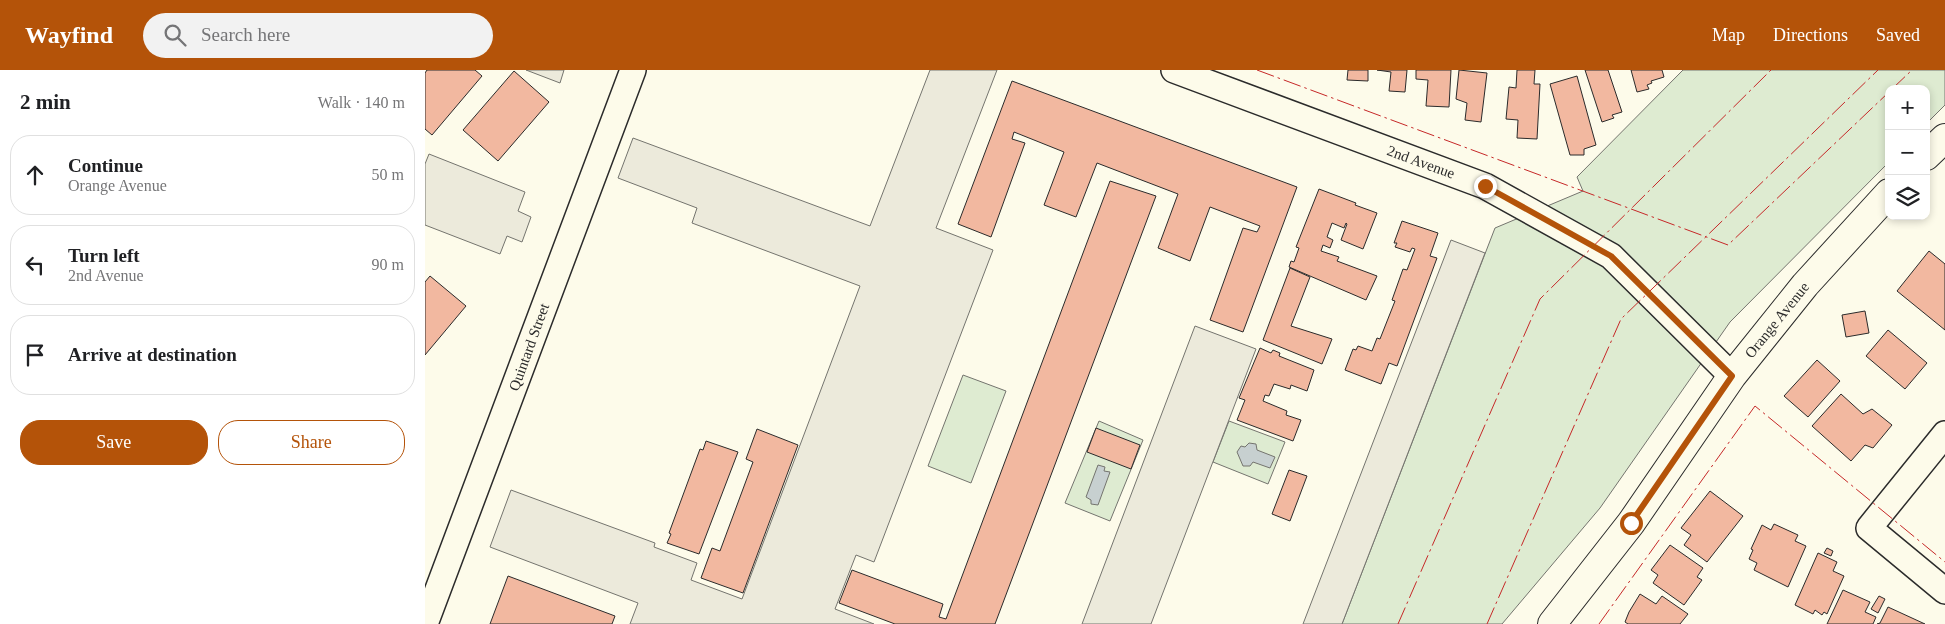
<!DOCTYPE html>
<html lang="en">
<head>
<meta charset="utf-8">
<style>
  body { margin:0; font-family:Georgia,serif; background:#f2f2f2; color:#202124 }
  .controls { position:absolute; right:15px; top:15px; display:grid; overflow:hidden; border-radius:10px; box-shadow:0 2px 8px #0003 }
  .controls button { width:45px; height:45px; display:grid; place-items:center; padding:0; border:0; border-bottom:1px solid #e0e0e0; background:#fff; color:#202124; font:25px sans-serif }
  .stop { position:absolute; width:15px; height:15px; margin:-11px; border:4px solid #b45309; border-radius:50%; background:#fff }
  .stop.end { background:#b45309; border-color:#fff; box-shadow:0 1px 5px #0008 }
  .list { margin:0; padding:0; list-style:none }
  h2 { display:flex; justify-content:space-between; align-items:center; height:65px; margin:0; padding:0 20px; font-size:21px }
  h2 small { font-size:16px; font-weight:400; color:#757577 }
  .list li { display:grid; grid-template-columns:32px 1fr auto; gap:15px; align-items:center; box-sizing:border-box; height:80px; margin:0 10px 10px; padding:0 10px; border:1px solid #e0e0e0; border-radius:20px }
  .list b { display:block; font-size:19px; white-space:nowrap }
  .list p { margin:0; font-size:16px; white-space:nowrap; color:#757577 }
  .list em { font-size:16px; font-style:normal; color:#757577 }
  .actions { display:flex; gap:10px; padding:15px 20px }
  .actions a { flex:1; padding:11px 0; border:1px solid #b45309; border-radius:20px; text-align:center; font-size:18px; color:#b45309 }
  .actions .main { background:#b45309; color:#fff }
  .icon { flex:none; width:28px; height:28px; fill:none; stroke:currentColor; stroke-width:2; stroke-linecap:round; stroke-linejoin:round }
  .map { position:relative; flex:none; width:1520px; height:554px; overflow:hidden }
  header { display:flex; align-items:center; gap:30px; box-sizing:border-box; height:70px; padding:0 25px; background:#b45309; color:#fff }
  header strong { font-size:24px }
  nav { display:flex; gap:28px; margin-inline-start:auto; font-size:18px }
  .search { width:350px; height:45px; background:#f2f2f2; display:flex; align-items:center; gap:12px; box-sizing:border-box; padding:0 18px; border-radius:28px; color:#757577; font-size:19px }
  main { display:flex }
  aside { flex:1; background:#fff }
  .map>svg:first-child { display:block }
  .green { fill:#deebd1; stroke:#74746e }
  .parking { fill:#eceadb; stroke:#74746e }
  .water { fill:#c7d0d0; stroke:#74746e }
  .building { fill:#f2b8a0; stroke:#2b2b2b }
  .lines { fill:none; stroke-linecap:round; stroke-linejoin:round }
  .minor-casing { stroke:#2b2b2b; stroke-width:28 }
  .major-casing { stroke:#2b2b2b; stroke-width:30 }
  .minor { stroke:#fdfbea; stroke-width:25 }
  .major { stroke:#fdfbea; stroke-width:28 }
  .power { stroke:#c62828; stroke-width:1; stroke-dasharray:18 4 2.5 4; stroke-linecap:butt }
  .route { stroke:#b45309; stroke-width:6 }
  .labels { text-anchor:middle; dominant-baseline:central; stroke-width:4; stroke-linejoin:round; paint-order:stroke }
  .street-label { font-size:15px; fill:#2b2b2b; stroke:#fdfbea }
</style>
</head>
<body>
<header>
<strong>Wayfind</strong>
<div class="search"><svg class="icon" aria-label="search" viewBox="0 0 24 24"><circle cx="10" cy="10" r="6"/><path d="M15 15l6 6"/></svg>Search here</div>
<nav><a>Map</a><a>Directions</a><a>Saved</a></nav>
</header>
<main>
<aside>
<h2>2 min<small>Walk · 140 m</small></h2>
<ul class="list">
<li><svg class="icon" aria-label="ahead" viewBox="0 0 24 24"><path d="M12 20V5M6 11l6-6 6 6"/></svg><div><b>Continue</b><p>Orange Avenue</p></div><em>50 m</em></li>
<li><svg class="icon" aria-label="left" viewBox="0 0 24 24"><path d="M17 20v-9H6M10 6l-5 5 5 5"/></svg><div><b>Turn left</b><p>2nd Avenue</p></div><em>90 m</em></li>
<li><svg class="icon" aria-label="arrive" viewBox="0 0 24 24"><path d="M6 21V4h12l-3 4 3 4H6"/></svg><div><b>Arrive at destination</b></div></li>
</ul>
<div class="actions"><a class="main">Save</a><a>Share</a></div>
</aside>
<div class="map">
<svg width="1520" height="554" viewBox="0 0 1520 554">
  <rect width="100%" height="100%" fill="#fdfbea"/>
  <g class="green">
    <path d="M 1258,0 L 1520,0 L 1520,35 L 1501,54 L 1501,19 L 1464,19 L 1464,92 L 1305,252 L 1175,438 L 1077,554 L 917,554 L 1070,158 L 1158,121 L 1152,107 Z"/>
    <path d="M 538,305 L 581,321 L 546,413 L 503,396 Z"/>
    <path d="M 674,351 L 718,370 L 685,451 L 640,433 Z"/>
    <path d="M 804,351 L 860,372 L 843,414 L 788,392 Z"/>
  </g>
  <g class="parking">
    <path d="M 101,0 L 139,0 L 135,13 Z"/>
    <path d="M 505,0 L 572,0 L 511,158 L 568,180 L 449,492 L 431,485 L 410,539 L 449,554 L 205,554 L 213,533 L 65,477 L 86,420 L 230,473 L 229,477 L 272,493 L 266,510 L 317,529 L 435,216 L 267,153 L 272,138 L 193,108 L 208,68 L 445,156 Z"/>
    <path d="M 4,84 L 100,122 L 93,141 L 106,147 L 97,172 L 82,166 L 75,184 L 0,155 L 0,94 Z"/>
    <path d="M 1026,170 L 1060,183 L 917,554 L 878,554 Z"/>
    <path d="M 770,256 L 831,279 L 726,554 L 657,554 Z"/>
  </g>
  <g class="water">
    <path d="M 824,373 L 831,374 L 832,380 L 850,387 L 845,398 L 828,392 L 825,396 L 818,396 L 812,382 L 816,376 L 820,377 Z"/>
    <path d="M 673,395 L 680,397 L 679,401 L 685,402 L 673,435 L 666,434 L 666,430 L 661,427 Z"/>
  </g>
  <g class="building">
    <path d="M 2,0 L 50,0 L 57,6 L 7,65 L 0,59 L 0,3 Z"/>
    <path d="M 923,0 L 943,0 L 943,11 L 922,10 Z"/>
    <path d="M 952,0 L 982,0 L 980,22 L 964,21 L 966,2 Z"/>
    <path d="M 991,0 L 1026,0 L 1024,37 L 1001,36 L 1003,10 L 991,9 Z"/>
    <path d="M 1034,0 L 1062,3 L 1056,52 L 1040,50 L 1042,33 L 1031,29 Z"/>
    <path d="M 1092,0 L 1110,0 L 1109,14 L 1115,14 L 1112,69 L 1092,68 L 1093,50 L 1081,49 L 1084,17 L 1091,18 Z"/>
    <path d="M 1160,0 L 1183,0 L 1197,42 L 1187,45 L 1189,48 L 1177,52 Z"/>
    <path d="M 1206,0 L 1237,0 L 1239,7 L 1226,11 L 1227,13 L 1222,15 L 1224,19 L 1212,22 Z"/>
    <path d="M 89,1 L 124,32 L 73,91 L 38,60 Z"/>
    <path d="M 1152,6 L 1171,75 L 1159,79 L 1159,85 L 1145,85 L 1125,14 Z"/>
    <path d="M 587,11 L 872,117 L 818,262 L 785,250 L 818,158 L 832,162 L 835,156 L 785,137 L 765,191 L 733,178 L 753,124 L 672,93 L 651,147 L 619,135 L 639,82 L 589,62 L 587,69 L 600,73 L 566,167 L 533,154 Z"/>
    <path d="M 685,111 L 731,126 L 570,554 L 470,554 L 414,533 L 427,500 L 518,534 L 514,547 L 521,549 Z"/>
    <path d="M 894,119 L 931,133 L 930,135 L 952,143 L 938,179 L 916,170 L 922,154 L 921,153 L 919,158 L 907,153 L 902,167 L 908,170 L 905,178 L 898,175 L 896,181 L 914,187 L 912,191 L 952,206 L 941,230 L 864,197 L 866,191 L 869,192 L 874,178 L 871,177 Z"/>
    <path d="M 977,151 L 1013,163 L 1005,186 L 1012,188 L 972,296 L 964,293 L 956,314 L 920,300 L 928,279 L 931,280 L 933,276 L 947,281 L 952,268 L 955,269 L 970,231 L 967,230 L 978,199 L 982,200 L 990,179 L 987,178 L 985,182 L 970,177 L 972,173 L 969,173 Z"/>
    <path d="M 1504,181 L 1520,194 L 1520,260 L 1472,221 Z"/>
    <path d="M 865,198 L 885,207 L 866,256 L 907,269 L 897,294 L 838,270 Z"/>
    <path d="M 5,206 L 41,236 L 0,285 L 0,212 Z"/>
    <path d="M 1440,241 L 1444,263 L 1421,267 L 1417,245 Z"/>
    <path d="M 1463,260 L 1502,293 L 1480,319 L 1441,286 Z"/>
    <path d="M 835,278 L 846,283 L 848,280 L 855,283 L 854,286 L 889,300 L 882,321 L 866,315 L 865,319 L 849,314 L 844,326 L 840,325 L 838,331 L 862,341 L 861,345 L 876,350 L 868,371 L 812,350 L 820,330 L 814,328 Z"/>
    <path d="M 1392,290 L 1415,311 L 1383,347 L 1359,326 Z"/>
    <path d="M 1416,324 L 1438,344 L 1447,339 L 1467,355 L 1448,378 L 1440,375 L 1426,391 L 1387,356 Z"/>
    <path d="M 671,358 L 715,375 L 706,399 L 662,382 Z"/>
    <path d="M 332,359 L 373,375 L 318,523 L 276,508 L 287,478 L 295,481 L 328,392 L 321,389 Z"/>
    <path d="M 281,371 L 313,382 L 274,484 L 242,473 L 246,464 L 244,463 L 275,379 L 278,380 Z"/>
    <path d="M 864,400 L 882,406 L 865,451 L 847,444 Z"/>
    <path d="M 1285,421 L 1318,446 L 1282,492 L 1259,475 L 1266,465 L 1256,458 Z"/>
    <path d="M 1349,454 L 1373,465 L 1370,471 L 1381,476 L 1363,517 L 1329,500 L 1332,493 L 1324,489 L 1328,480 L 1326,479 L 1337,455 L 1346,460 Z"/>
    <path d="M 1245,475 L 1278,498 L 1272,507 L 1277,510 L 1259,535 L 1228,513 L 1233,505 L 1226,500 Z"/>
    <path d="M 1402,478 L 1408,481 L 1406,486 L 1399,483 Z"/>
    <path d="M 1393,483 L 1412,492 L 1408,501 L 1419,506 L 1402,544 L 1399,542 L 1397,545 L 1390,540 L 1388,544 L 1370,535 Z"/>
    <path d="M 83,506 L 190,546 L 187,554 L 65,554 Z"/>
    <path d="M 1418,520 L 1445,532 L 1440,542 L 1451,547 L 1448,554 L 1402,554 Z"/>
    <path d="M 1215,524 L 1231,534 L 1237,526 L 1263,544 L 1255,554 L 1203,554 L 1200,552 L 1204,542 Z"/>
    <path d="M 1454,526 L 1460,529 L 1453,543 L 1446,539 Z"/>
    <path d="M 1463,537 L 1500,554 L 1452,554 L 1455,553 Z"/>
  </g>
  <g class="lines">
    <defs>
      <g id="minor">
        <path d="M 749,0 L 1060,116 L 1186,186 L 1307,306"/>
        <path d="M 1520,364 L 1444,458 L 1520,521"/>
        <path d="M 0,554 L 208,0"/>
      </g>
      <g id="major">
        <path d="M 1501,86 L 1520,68"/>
        <path d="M 1127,554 L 1206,453 L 1307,306 L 1380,215 L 1464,123"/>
      </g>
    </defs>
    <use href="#minor" class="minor-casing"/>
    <use href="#major" class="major-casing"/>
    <use href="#minor" class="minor"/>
    <use href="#major" class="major"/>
    <g class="power">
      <path d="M 832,0 L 1303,175 L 1464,22"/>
      <path d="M 1467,19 L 1487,0"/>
      <path d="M 973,554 L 1115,229 L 1346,0"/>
      <path d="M 1062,554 L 1196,249 L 1453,0"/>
      <path d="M 1174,554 L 1330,336 L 1520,492"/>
    </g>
  </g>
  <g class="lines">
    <path class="route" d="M 1060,116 L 1186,186 L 1307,306 L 1206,453"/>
  </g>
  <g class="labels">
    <g class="street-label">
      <text transform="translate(996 92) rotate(20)">2nd Avenue</text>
      <text transform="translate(1352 250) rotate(-51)">Orange Avenue</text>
      <text transform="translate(104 277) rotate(-70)">Quintard Street</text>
    </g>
  </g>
</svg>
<div class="controls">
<button>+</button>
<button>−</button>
<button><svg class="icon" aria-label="layers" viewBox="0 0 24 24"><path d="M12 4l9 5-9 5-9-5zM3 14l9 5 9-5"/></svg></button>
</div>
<div class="stop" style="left:1206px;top:453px"></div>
<div class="stop end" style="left:1060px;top:116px"></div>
</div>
</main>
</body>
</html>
